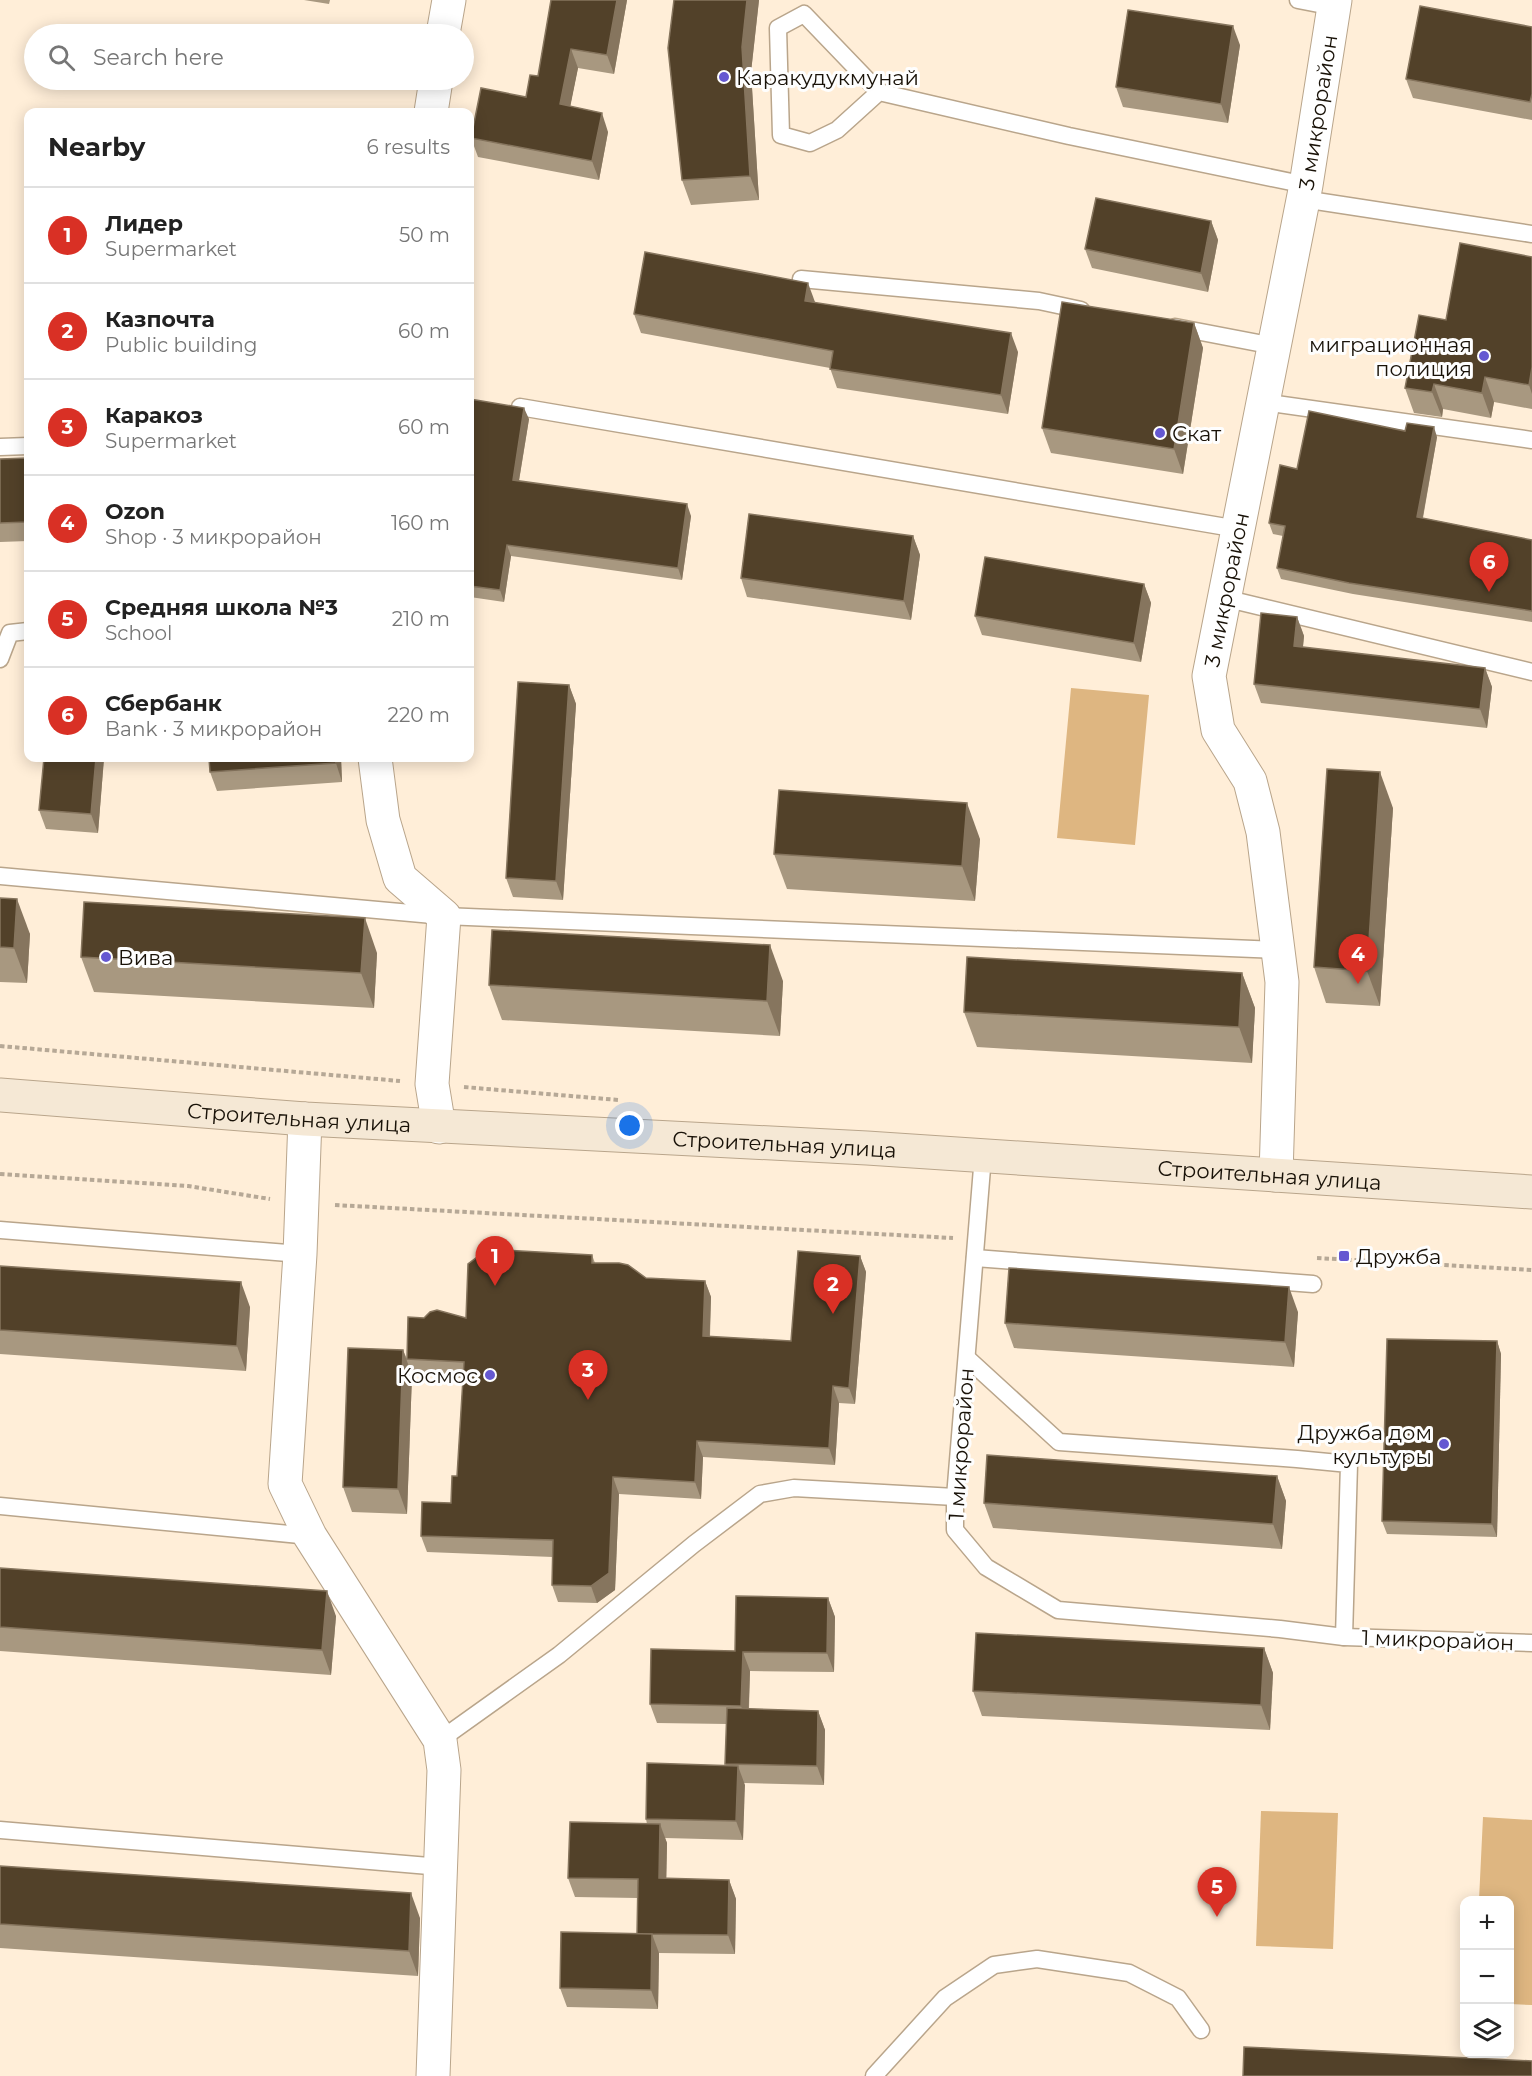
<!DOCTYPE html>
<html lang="en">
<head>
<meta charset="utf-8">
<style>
  body { margin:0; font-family:Montserrat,sans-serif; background:#f6f6f6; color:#222 }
  .controls { position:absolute; right:18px; bottom:18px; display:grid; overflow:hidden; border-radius:12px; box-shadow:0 3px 15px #0003 }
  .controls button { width:54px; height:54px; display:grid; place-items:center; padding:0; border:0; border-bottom:2px solid #e0e0e0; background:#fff; color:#222; font:30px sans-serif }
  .you { position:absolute; left:630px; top:1126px; width:21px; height:21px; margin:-15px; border:4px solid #fff; border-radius:50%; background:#1a73e8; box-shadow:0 0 0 9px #1a73e833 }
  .badge { display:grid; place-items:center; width:39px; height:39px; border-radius:50%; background:#d93025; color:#fff; font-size:20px; font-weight:700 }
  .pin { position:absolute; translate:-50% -50px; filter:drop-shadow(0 2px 3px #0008) }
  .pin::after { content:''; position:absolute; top:32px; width:21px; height:18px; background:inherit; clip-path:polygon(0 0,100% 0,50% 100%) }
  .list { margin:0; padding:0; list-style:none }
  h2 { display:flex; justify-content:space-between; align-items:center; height:78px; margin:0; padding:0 24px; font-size:26px }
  h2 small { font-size:20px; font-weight:400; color:#767676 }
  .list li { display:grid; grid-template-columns:39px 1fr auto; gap:18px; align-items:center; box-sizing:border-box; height:96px; padding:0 24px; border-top:2px solid #e0e0e0 }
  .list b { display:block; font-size:22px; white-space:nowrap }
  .list p { margin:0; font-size:20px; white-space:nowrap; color:#767676 }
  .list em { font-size:20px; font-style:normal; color:#767676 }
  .icon { flex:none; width:33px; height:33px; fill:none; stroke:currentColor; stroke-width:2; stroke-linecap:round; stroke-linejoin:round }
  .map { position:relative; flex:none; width:1532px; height:2076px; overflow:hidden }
  .search { position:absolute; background:#fff; box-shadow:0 3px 15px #0003; left:24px; top:24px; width:450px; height:66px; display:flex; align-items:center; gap:15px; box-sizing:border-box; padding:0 21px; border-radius:33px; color:#767676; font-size:22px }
  .panel { position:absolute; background:#fff; box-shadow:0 3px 15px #0003; left:24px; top:108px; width:450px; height:654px; border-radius:12px }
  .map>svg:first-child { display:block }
  .pitch { fill:#deb681 }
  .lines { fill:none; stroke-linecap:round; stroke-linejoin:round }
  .service-casing { stroke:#b9a58b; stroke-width:19 }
  .minor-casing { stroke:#b9a58b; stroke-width:35 }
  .secondary-casing { stroke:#b9a58b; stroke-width:35 }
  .path { stroke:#b6a896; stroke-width:4; stroke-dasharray:4.5 3; stroke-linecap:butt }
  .service { stroke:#fff; stroke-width:16 }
  .minor { stroke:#fff; stroke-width:33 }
  .secondary { stroke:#f5e8d5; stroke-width:33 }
  .wall { fill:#a89880 }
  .shaded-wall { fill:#86755e }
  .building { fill:#524129; stroke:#86755e; stroke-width:1.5 }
  .poi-dot { fill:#6558d1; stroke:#fefefe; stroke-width:2 }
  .labels { text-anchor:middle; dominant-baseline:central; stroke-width:6; stroke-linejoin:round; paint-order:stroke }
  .poi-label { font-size:21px; fill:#191208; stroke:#fefefe; text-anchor:start }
  .street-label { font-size:21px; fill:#191208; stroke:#fefefe }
</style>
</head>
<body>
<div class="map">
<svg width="1532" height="2076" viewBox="0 0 1532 2076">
  <rect width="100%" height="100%" fill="#ffeed8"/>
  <g class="pitch">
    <path d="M 1071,688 L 1149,695 L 1135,845 L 1057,838 Z"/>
    <path d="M 1261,1811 L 1338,1813 L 1333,1949 L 1256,1946 Z"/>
    <path d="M 1483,1817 L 1532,1820 L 1532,2005 L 1510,2004 L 1510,1900 L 1479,1900 Z"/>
  </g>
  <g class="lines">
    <defs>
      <g id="service">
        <path d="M 1298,0 L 1334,7"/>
        <path d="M 879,92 L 837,130 L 810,143 L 781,135 L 778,28 L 804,14 L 879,92 L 1069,136 L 1306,185"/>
        <path d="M 1303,199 L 1532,234"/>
        <path d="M 801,279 L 1039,301 L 1081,310"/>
        <path d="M 1175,327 L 1274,346"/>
        <path d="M 1263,402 L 1532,440"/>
        <path d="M 520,407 L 1238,529"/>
        <path d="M 0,447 L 28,446"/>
        <path d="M 1224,598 L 1532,672"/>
        <path d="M 0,659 L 10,633 L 28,631"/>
        <path d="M 0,876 L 444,916 L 1278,950"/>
        <path d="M 983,1156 L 955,1497 L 955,1530 L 986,1567 L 1058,1610 L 1280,1629 L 1344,1637 L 1532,1643"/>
        <path d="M 0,1230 L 300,1254"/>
        <path d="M 975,1258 L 1313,1284"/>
        <path d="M 967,1358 L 1059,1442 L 1297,1459 L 1349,1464 L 1344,1637"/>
        <path d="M 0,1506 L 310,1536"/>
        <path d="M 440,1740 L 559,1655 L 694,1544 L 760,1494 L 794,1488 L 955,1497"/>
        <path d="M 0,1830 L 441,1867"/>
        <path d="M 874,2076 L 945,1998 L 994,1965 L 1037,1959 L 1129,1973 L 1178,1998 L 1201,2030"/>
      </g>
      <g id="minor">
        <path d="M 443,34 L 449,0"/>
        <path d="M 431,112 L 436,80"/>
        <path d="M 375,758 L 383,820 L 400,878 L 444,916 L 432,1084 L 439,1127"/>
        <path d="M 305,1119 L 300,1254 L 285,1484 L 310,1536 L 440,1740 L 444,1770 L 433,2076"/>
        <path id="s1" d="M 1276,1175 L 1282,982 L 1263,832 L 1250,781 L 1218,730 L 1209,676 L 1306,185 L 1335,0"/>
      </g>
      <g id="secondary">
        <path id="s2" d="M 0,1095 L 305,1119 L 867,1148 L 1532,1192"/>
      </g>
    </defs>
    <use href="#service" class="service-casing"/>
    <use href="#minor" class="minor-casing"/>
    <use href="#secondary" class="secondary-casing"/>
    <g class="path">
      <path d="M 0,1046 L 400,1081"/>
      <path d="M 464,1087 L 618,1100"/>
      <path d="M 0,1174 L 188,1186 L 270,1199"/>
      <path d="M 335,1205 L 953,1238"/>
      <path d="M 1317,1258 L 1532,1270"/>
    </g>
    <use href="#service" class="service"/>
    <use href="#minor" class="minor"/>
    <use href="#secondary" class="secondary"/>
  </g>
  <g class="wall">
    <path d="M 304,0 L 330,0 L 329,4 Z"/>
    <path d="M 551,0 L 627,0 L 614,74 L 578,68 L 570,106 L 608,132 L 599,180 L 478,157 L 471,138 L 526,97 L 538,76 Z"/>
    <path d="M 674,0 L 759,0 L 751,72 L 759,200 L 691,205 L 682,180 Z"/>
    <path d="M 1532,27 L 1532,120 L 1413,98 L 1406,79 Z"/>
    <path d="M 1240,45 L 1228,123 L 1123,107 L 1116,87 Z"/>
    <path d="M 1211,221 L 1218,240 L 1208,292 L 1092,268 L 1085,249 Z"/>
    <path d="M 1532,257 L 1532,409 L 1494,402 L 1491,418 L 1443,409 L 1442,417 L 1414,413 L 1405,388 L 1446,320 Z"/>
    <path d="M 815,302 L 815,303 L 1018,352 L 1008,414 L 837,388 L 830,368 L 641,333 L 634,314 Z"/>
    <path d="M 1194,323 L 1203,348 L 1183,474 L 1051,453 L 1042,428 Z"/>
    <path d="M 470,399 L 529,419 L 519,481 L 691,516 L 682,580 L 511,556 L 504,602 L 470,597 Z"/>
    <path d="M 1405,431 L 1437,437 L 1423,518 L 1532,540 L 1532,622 L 1353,594 L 1281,579 L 1277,568 L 1283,536 L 1273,534 L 1269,523 L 1297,469 Z"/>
    <path d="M 28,458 L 28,541 L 0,542 L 0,459 Z"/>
    <path d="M 913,536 L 920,555 L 911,620 L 747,597 L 741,578 Z"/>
    <path d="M 1144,584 L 1151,603 L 1141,662 L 982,635 L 975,616 Z"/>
    <path d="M 1297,617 L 1304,636 L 1303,647 L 1485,668 L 1492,687 L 1487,728 L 1261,703 L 1254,684 Z"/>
    <path d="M 569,685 L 576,704 L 563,900 L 513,897 L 506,878 Z"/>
    <path d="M 104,758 L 98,833 L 46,829 L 39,810 Z"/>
    <path d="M 209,758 L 341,758 L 342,782 L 217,791 L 210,772 Z"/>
    <path d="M 1393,808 L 1380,1006 L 1326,1003 L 1314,967 Z"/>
    <path d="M 980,839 L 975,901 L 787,889 L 774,854 Z"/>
    <path d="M 0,898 L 30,934 L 27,983 L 0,982 Z"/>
    <path d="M 377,953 L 374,1008 L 94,992 L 81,957 Z"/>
    <path d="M 1242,973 L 1255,1008 L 1252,1063 L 977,1047 L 964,1012 Z"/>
    <path d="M 783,981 L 780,1036 L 502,1020 L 489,985 Z"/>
    <path d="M 592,1255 L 595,1263 L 646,1278 L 705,1281 L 711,1297 L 710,1337 L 791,1341 L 860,1256 L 866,1272 L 855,1404 L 839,1403 L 835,1465 L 703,1457 L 701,1499 L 619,1494 L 615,1590 L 597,1603 L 558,1602 L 552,1585 L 553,1557 L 427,1552 L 421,1536 L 451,1503 L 457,1476 L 463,1378 L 412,1375 L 407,1514 L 352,1512 L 343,1487 L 403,1350 L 407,1359 L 466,1318 Z"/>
    <path d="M 0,1266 L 250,1307 L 246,1371 L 0,1354 Z"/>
    <path d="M 1298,1312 L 1294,1367 L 1014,1348 L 1005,1323 Z"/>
    <path d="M 1497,1341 L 1501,1354 L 1497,1537 L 1387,1534 L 1382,1521 Z"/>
    <path d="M 1277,1476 L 1286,1501 L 1282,1549 L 993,1528 L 984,1503 Z"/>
    <path d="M 0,1568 L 336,1616 L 331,1675 L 0,1651 Z"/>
    <path d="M 828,1598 L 835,1617 L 834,1672 L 750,1671 L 749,1709 L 818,1711 L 825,1730 L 824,1785 L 744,1783 L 743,1840 L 665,1838 L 667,1843 L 666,1879 L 729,1880 L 736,1899 L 735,1954 L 659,1953 L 658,2009 L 567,2007 L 560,1988 L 637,1934 L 637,1898 L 575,1897 L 568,1878 L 647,1824 L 646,1819 L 726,1765 L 727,1724 L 657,1723 L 650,1704 L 735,1651 Z"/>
    <path d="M 1264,1648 L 1273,1673 L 1270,1730 L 982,1716 L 973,1691 Z"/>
    <path d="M 0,1866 L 420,1918 L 418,1976 L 0,1948 Z"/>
  </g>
  <g class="shaded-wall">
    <path d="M 617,0 L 627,0 L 614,74 L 607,55 Z"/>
    <path d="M 747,0 L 759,0 L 751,72 L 759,200 L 750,176 L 742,47 Z"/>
    <path d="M 1233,26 L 1240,45 L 1228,123 L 1221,104 Z"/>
    <path d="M 571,49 L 578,68 L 567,123 L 560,104 Z"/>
    <path d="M 602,113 L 608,132 L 599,180 L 592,161 Z"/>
    <path d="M 1211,221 L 1218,240 L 1208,292 L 1201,273 Z"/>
    <path d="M 808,283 L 815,302 L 812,320 L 805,301 Z"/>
    <path d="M 1194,323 L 1203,348 L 1183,474 L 1174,449 Z"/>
    <path d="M 1011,333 L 1018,352 L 1008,414 L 1001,395 Z"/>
    <path d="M 1532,367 L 1532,394 L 1529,385 Z"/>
    <path d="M 1485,377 L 1494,402 L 1491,418 L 1482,393 Z"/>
    <path d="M 1434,384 L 1443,409 L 1442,417 L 1432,392 Z"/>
    <path d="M 524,408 L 529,419 L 517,492 L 513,480 Z"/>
    <path d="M 1434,427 L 1437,437 L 1421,527 L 1417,517 Z"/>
    <path d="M 687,504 L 691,516 L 682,580 L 678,568 Z"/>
    <path d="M 913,536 L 920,555 L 911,620 L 904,601 Z"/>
    <path d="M 507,545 L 511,556 L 504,602 L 500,590 Z"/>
    <path d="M 1144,584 L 1151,603 L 1141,662 L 1134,643 Z"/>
    <path d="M 1297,617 L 1304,636 L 1301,665 L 1294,646 Z"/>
    <path d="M 1485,668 L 1492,687 L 1487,728 L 1480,709 Z"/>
    <path d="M 569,685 L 576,704 L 563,900 L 556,881 Z"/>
    <path d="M 96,758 L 104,758 L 98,833 L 91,814 Z"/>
    <path d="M 335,758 L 341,758 L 342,782 L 336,763 Z"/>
    <path d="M 1380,772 L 1393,808 L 1380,1006 L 1367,971 Z"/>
    <path d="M 967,803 L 980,839 L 975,901 L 962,866 Z"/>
    <path d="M 17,899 L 30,934 L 27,983 L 14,948 Z"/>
    <path d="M 365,918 L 377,953 L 374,1008 L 361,973 Z"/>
    <path d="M 770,945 L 783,981 L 780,1036 L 767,1001 Z"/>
    <path d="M 1242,973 L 1255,1008 L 1252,1063 L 1239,1027 Z"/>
    <path d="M 860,1256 L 866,1272 L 855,1404 L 849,1388 Z"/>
    <path d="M 705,1281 L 711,1297 L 709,1353 L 703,1336 Z"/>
    <path d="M 241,1282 L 250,1307 L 246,1371 L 237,1346 Z"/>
    <path d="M 1289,1287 L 1298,1312 L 1294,1367 L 1285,1342 Z"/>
    <path d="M 1497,1341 L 1501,1354 L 1497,1537 L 1492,1524 Z"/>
    <path d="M 403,1350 L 412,1375 L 407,1514 L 398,1489 Z"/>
    <path d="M 833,1386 L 839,1403 L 835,1465 L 829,1448 Z"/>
    <path d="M 697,1441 L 703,1457 L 701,1499 L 695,1482 Z"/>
    <path d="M 1277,1476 L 1286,1501 L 1282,1549 L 1273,1524 Z"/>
    <path d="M 613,1477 L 619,1494 L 615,1590 L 597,1603 L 591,1586 Z"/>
    <path d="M 327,1591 L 336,1616 L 331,1675 L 322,1650 Z"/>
    <path d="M 828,1598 L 835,1617 L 834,1672 L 827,1653 Z"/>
    <path d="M 1264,1648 L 1273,1673 L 1270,1730 L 1261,1705 Z"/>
    <path d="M 743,1652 L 750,1671 L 748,1725 L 741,1706 Z"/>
    <path d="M 818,1711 L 825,1730 L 824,1785 L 817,1766 Z"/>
    <path d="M 738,1766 L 745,1785 L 743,1840 L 736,1821 Z"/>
    <path d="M 660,1824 L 667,1843 L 666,1897 L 659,1878 Z"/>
    <path d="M 729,1880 L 736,1899 L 735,1954 L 728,1935 Z"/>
    <path d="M 411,1893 L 420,1918 L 418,1976 L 409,1951 Z"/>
    <path d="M 652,1934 L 659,1953 L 658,2009 L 651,1990 Z"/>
  </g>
  <g class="building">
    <path d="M 551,0 L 617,0 L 607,55 L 571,49 L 560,104 L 602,113 L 592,161 L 471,138 L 481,88 L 526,97 L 530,75 L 538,76 Z"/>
    <path d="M 674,0 L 747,0 L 742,47 L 750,176 L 682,180 L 668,48 Z"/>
    <path d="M 1420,6 L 1532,27 L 1532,94 L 1530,102 L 1406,79 Z"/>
    <path d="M 1128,10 L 1233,26 L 1221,104 L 1116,87 Z"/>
    <path d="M 1096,198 L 1211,221 L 1201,273 L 1085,249 Z"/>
    <path d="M 1460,243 L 1532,257 L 1532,367 L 1529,385 L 1485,377 L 1482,393 L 1434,384 L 1432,392 L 1405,388 L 1419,315 L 1446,320 Z"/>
    <path d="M 645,252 L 808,283 L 805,301 L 1011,333 L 1001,395 L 830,369 L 833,351 L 634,314 Z"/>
    <path d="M 1062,302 L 1194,323 L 1174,449 L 1042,428 Z"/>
    <path d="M 470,399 L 524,408 L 513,480 L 687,504 L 678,568 L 507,545 L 500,590 L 470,586 Z"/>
    <path d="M 1309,411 L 1405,431 L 1407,423 L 1434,427 L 1417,517 L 1532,540 L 1532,611 L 1349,583 L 1277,568 L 1285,526 L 1269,523 L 1280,465 L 1297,469 Z"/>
    <path d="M 28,458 L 28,522 L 0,523 L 0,459 Z"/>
    <path d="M 749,514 L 913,536 L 904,601 L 741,578 Z"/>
    <path d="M 985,557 L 1144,584 L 1134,643 L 975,616 Z"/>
    <path d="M 1261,613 L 1297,617 L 1294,646 L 1485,668 L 1480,709 L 1254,684 Z"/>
    <path d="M 518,682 L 569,685 L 556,881 L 506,878 Z"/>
    <path d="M 44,758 L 96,758 L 91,814 L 39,810 Z"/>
    <path d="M 209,758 L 335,758 L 336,763 L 210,772 Z"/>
    <path d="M 1327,769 L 1380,772 L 1367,971 L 1314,967 Z"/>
    <path d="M 779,790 L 967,803 L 962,866 L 774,854 Z"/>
    <path d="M 0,898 L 17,899 L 14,948 L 0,947 Z"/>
    <path d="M 84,902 L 365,918 L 361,973 L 81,957 Z"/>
    <path d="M 492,930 L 770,945 L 767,1001 L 489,985 Z"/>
    <path d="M 967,957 L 1242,973 L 1239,1027 L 964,1012 Z"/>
    <path d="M 488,1249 L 592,1255 L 592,1263 L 619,1263 L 628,1265 L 646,1278 L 705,1281 L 703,1336 L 791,1341 L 798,1251 L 860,1256 L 849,1388 L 833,1386 L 829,1448 L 697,1441 L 695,1482 L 613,1477 L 609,1573 L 591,1586 L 552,1585 L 553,1540 L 421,1536 L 422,1502 L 451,1503 L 452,1476 L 457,1476 L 464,1362 L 407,1359 L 408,1317 L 424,1318 L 430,1312 L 437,1310 L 466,1318 L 468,1264 Z"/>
    <path d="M 0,1266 L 241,1282 L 237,1346 L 0,1330 Z"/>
    <path d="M 1009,1268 L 1289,1287 L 1285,1342 L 1005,1323 Z"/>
    <path d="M 1387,1339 L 1497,1341 L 1492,1524 L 1382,1521 Z"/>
    <path d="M 348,1348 L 403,1350 L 398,1489 L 343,1487 Z"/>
    <path d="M 987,1455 L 1277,1476 L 1273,1524 L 984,1503 Z"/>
    <path d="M 0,1568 L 327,1591 L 322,1650 L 0,1627 Z"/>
    <path d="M 736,1596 L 828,1598 L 827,1653 L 743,1652 L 741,1706 L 650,1704 L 651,1649 L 735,1651 Z"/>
    <path d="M 976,1633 L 1264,1648 L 1261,1705 L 973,1691 Z"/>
    <path d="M 727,1708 L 818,1711 L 817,1766 L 725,1764 Z"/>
    <path d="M 647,1763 L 738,1766 L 736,1821 L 646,1819 Z"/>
    <path d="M 570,1822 L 660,1824 L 659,1878 L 729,1880 L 728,1935 L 637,1934 L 638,1879 L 568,1878 Z"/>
    <path d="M 0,1866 L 411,1893 L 409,1951 L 0,1924 Z"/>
    <path d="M 561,1932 L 652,1934 L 651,1990 L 560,1988 Z"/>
    <path d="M 1244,2047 L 1532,2061 L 1532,2076 L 1243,2076 Z"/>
  </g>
  <g class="poi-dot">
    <circle cx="724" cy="77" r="6"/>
    <circle cx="1484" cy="356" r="6"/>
    <circle cx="1160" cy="433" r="6"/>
    <circle cx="106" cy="957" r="6"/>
    <rect x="1338" y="1250" width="12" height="12" rx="3"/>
    <circle cx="490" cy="1375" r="6"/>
    <circle cx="1444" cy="1444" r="6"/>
  </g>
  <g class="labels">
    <g class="poi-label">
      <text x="736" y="77">Каракудукмунай</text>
      <text x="1472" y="344" text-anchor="end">миграционная<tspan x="1472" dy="24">полиция</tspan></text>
      <text x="1172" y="433">Скат</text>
      <text x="118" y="957">Вива</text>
      <text x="1356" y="1256">Дружба</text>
      <text x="478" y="1375" text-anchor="end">Космос</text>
      <text x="1432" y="1432" text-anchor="end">Дружба дом<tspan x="1432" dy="24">культуры</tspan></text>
    </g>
    <g class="street-label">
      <text stroke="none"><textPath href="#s1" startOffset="1086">3 микрорайон</textPath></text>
      <text stroke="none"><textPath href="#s1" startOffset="600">3 микрорайон</textPath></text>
      <text stroke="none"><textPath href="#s2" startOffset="300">Строительная улица</textPath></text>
      <text stroke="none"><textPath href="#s2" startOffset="786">Строительная улица</textPath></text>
      <text stroke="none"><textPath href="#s2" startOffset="1272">Строительная улица</textPath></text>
      <text transform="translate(961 1444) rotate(-86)">1 микрорайон</text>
      <text transform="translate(1438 1640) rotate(2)">1 микрорайон</text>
    </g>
  </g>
</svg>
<div class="controls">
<button>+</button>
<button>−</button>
<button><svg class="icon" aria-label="layers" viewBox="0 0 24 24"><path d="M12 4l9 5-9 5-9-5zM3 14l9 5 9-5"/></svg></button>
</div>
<div class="you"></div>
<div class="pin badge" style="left:495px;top:1286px">1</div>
<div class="pin badge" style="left:833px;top:1314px">2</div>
<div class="pin badge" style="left:588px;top:1400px">3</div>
<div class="pin badge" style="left:1358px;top:984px">4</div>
<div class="pin badge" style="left:1217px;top:1917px">5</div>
<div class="pin badge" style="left:1489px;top:592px">6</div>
<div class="search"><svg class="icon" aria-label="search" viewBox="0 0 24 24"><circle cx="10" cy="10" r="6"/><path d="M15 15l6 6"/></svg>Search here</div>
<section class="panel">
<h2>Nearby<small>6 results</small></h2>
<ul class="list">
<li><span class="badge">1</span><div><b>Лидер</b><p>Supermarket</p></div><em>50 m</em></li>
<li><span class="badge">2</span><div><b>Казпочта</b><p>Public building</p></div><em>60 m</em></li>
<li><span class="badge">3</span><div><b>Каракоз</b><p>Supermarket</p></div><em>60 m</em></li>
<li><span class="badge">4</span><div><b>Ozon</b><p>Shop · 3 микрорайон</p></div><em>160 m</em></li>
<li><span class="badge">5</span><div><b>Средняя школа №3</b><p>School</p></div><em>210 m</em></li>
<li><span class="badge">6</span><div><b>Сбербанк</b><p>Bank · 3 микрорайон</p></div><em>220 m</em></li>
</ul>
</section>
</div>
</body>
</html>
